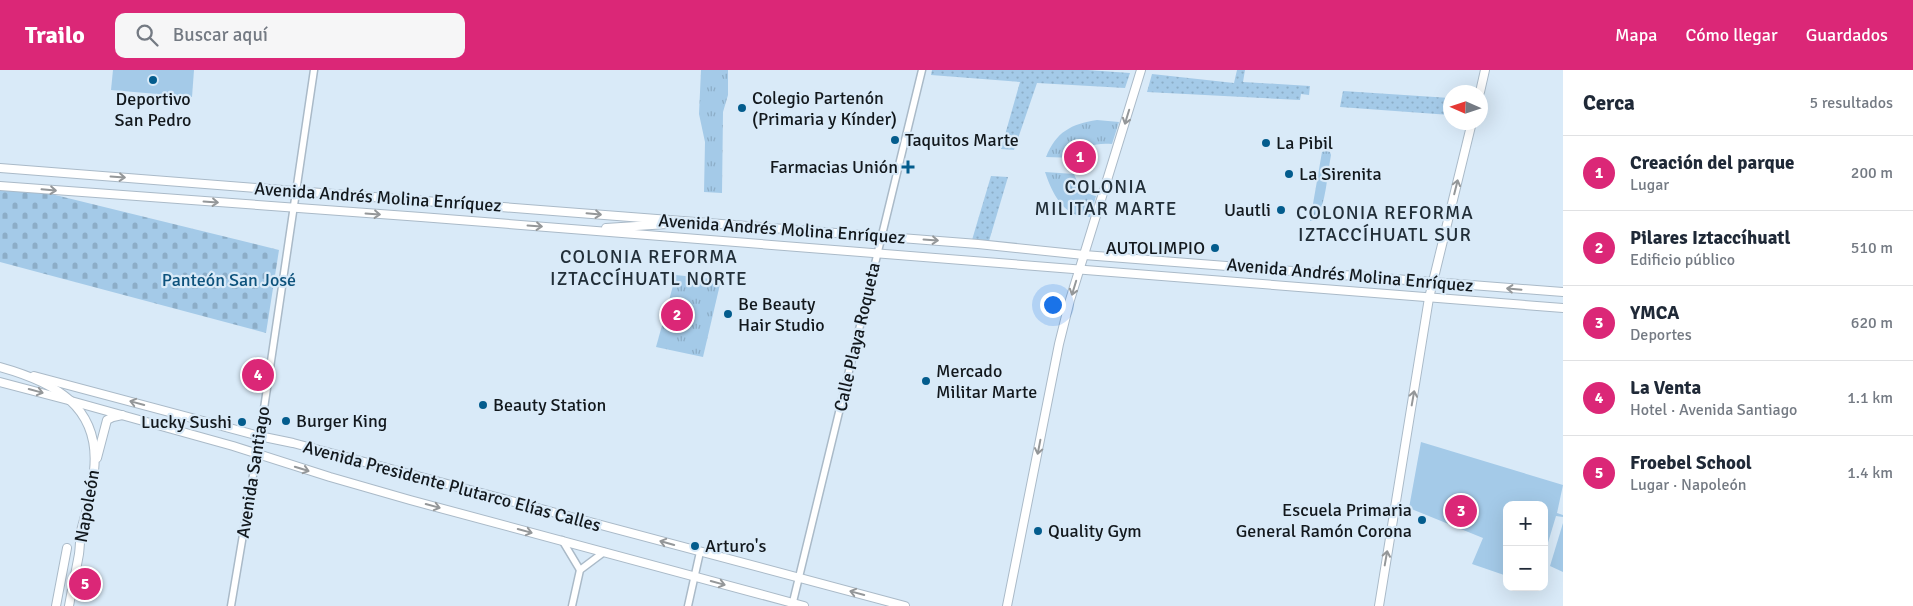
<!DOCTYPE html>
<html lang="es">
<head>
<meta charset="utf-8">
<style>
  body { margin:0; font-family:Signika,sans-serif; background:#f6f6f7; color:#1f2937 }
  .controls { position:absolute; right:15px; bottom:15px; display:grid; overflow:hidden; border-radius:10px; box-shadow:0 5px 20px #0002 }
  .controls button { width:45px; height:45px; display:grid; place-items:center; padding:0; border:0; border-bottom:1px solid #e0e1e3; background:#fff; color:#1f2937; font:25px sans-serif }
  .compass { position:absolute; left:1443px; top:15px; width:45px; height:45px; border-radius:50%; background:#fff; box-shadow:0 5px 20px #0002; rotate:273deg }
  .you { position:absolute; left:1052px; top:234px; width:18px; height:18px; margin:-12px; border:4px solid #fff; border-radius:50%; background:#1a73e8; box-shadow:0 0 0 8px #1a73e833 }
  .badge { display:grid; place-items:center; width:32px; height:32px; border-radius:50%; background:#db2777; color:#fff; font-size:16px; font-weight:700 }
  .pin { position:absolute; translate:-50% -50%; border:2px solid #fff; box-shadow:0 1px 5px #0006 }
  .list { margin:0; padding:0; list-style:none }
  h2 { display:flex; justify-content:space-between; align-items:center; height:65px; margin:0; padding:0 20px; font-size:21px }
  h2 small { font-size:16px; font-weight:400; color:#747a83 }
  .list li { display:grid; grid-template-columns:32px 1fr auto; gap:15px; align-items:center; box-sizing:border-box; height:75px; padding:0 20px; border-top:1px solid #e0e1e3 }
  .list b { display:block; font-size:19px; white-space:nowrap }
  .list p { margin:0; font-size:16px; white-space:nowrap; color:#747a83 }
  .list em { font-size:16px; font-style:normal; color:#747a83 }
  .icon { flex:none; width:28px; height:28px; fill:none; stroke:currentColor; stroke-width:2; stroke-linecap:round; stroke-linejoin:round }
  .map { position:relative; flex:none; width:1563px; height:536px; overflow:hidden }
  header { display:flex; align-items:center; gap:30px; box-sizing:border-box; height:70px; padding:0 25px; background:#db2777; color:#fff }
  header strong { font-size:24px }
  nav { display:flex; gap:28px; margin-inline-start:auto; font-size:18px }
  .search { width:350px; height:45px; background:#f6f6f7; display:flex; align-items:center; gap:12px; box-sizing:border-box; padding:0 18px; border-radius:10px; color:#747a83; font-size:19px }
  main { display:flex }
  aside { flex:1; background:#fff }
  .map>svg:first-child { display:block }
  .grass { fill:url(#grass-dots) }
  .cemetery { fill:url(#cemetery-stones) }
  .park { fill:url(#park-tufts) }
  .pitch { fill:#a4cae8 }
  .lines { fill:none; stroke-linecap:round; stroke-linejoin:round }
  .tertiary-casing { stroke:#aabac8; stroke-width:9 }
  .secondary-casing { stroke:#aabac8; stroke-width:10 }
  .primary-casing { stroke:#aabac8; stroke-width:10 }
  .tertiary { stroke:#fff; stroke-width:6 }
  .secondary { stroke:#fff; stroke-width:8 }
  .primary { stroke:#fff; stroke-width:8 }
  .oneway { stroke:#949799 }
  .poi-dot { fill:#035c8d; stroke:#d9eaf8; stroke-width:2 }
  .labels { text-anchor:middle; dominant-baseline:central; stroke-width:4.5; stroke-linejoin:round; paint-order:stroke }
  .poi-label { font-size:18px; fill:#12181d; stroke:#d9eaf8; text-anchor:start }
  .street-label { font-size:18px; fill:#12181d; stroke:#d9eaf8 }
  .park-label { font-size:18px; fill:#0d527c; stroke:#d9eaf8 }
  .neighbourhood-label { font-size:19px; letter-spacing:1px; fill:#222f39; stroke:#d9eaf8 }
</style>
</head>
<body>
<header>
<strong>Trailo</strong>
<div class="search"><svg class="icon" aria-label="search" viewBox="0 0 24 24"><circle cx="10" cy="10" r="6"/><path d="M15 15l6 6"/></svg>Buscar aquí</div>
<nav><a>Mapa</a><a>Cómo llegar</a><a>Guardados</a></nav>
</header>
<main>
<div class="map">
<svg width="1563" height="536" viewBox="0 0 1563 536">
  <defs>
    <pattern id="grass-dots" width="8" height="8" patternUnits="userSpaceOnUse" patternTransform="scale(1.25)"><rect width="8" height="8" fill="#a4cae8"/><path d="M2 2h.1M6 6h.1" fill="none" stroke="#8cadc7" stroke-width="1.8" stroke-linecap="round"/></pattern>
    <pattern id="cemetery-stones" width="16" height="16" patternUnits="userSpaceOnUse" patternTransform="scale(1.25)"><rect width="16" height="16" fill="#a4cae8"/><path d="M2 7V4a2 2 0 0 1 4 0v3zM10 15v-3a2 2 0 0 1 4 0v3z" fill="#8cadc7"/></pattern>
    <pattern id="park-tufts" width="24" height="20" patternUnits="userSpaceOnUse" patternTransform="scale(1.25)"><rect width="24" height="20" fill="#a4cae8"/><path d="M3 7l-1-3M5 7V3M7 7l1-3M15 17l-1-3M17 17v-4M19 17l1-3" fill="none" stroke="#8cadc7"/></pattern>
  </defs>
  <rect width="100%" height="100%" fill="#d9eaf8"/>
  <g class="grass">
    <path d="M 932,0 L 1087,0 L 1130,3 L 1125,18 L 1037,13 L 1014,80 L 1001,79 L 1020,12 L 931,5 Z"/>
    <path d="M 1237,0 L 1245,0 L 1243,12 L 1310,16 L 1309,25 L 1301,24 L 1300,30 L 1147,22 L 1152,4 L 1234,13 Z"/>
    <path d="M 1343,21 L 1450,28 L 1450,45 L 1340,37 Z"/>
    <path d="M 991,106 L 1008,107 L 989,171 L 972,170 Z"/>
  </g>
  <path class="cemetery" d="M 0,118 L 43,122 L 279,180 L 266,263 L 0,192 Z"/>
  <g class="park">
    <path d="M 701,0 L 728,0 L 728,25 L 723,42 L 722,123 L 704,122 L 705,72 L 699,44 Z"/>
    <path d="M 1097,50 L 1119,52 L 1112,74 C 1096,73 1085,75 1076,88 L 1046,87 C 1056,62 1071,54 1097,50 Z"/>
    <path d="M 1326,81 L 1330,82 L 1331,85 C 1327,106 1326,133 1316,151 L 1310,151 L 1322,82 Z"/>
    <path d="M 1045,102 L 1074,104 L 1081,121 L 1096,126 L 1090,147 C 1085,146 1079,147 1074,144 C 1058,136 1050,117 1045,102 Z"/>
    <path d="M 676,205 L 721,210 L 703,287 L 656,277 Z"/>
  </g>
  <g class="pitch">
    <path d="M 113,0 L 194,0 L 192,27 L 111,20 Z"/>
    <path d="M 1421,372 L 1563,415 L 1557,443 L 1563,445 L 1563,447 L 1556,446 L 1544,486 L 1544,435 L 1507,435 L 1507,506 L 1472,494 L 1483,468 L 1409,438 Z"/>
    <path d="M 1563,453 L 1563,502 L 1550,496 Z"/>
  </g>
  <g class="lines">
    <defs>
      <g id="tertiary">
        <path d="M 562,470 L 580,500"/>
        <path d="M 231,536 L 262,352 L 314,0"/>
        <path d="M 572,536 L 580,500 L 604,482"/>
        <path d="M 688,536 L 700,482"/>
        <path d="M 792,536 L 922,0"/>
      </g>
      <g id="secondary">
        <path d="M 34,306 L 259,366 L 293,373 L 905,536"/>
        <path d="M 71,331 L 233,376 L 330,407 L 410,430 L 804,536"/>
      </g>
      <g id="primary">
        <path d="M 1480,22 L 1485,0"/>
        <path d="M 0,98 L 978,174 L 1084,185 L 1563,222"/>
        <path d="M 0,116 L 421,147 L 1563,238"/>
        <path d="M 606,158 L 667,154"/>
        <path d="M 0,297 C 54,312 101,336 94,401 C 93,421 86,441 81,461 C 80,468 80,476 79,484 C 76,501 72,519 69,536"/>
        <path d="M 0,312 L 68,330"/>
        <path d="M 97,388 L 107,350 L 113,347 L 122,345"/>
        <path d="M 56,536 L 67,478"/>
        <path d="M 1007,536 L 1059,274 L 1070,230 L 1141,0"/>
        <path d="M 1379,536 L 1429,228 L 1472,52"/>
      </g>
    </defs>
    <use href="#tertiary" class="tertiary-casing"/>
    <use href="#secondary" class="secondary-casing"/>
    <use href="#primary" class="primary-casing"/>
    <use href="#tertiary" class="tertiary"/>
    <use href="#secondary" class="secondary"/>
    <use href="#primary" class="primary"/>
  </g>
  <defs><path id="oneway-shaft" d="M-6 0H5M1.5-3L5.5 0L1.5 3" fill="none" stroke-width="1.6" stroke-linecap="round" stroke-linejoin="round" transform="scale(1.25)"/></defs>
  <g class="oneway">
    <use href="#oneway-shaft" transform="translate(1127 47) rotate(107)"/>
    <use href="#oneway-shaft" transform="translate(118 107) rotate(4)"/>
    <use href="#oneway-shaft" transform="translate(1456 117) rotate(-76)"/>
    <use href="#oneway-shaft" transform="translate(49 120) rotate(5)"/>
    <use href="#oneway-shaft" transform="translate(211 132) rotate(4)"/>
    <use href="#oneway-shaft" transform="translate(373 144) rotate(4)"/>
    <use href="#oneway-shaft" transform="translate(594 144) rotate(5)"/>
    <use href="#oneway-shaft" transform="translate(535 156) rotate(4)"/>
    <use href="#oneway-shaft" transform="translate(931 170) rotate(4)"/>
    <use href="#oneway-shaft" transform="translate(1074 218) rotate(107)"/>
    <use href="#oneway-shaft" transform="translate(1514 219) rotate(-175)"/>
    <use href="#oneway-shaft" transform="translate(36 321) rotate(15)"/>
    <use href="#oneway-shaft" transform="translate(1413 328) rotate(-80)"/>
    <use href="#oneway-shaft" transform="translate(137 333) rotate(-165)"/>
    <use href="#oneway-shaft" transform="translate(1039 377) rotate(101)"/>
    <use href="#oneway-shaft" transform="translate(302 399) rotate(17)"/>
    <use href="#oneway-shaft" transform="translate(433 436) rotate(15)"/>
    <use href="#oneway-shaft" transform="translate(525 461) rotate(15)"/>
    <use href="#oneway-shaft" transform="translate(667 473) rotate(-164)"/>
    <use href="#oneway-shaft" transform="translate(1386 488) rotate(-80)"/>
    <use href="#oneway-shaft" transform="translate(718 513) rotate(15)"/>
    <use href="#oneway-shaft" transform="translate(857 523) rotate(-165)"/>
  </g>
  <g class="poi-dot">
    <circle cx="153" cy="10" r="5"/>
    <circle cx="742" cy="38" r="5"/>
    <circle cx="895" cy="70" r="5"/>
    <circle cx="1266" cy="73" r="5"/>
    <path d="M905.5 89.5h5v5h5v5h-5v5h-5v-5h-5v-5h5z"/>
    <circle cx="1289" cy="104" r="5"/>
    <circle cx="1281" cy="140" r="5"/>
    <circle cx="1215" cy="178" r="5"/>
    <circle cx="728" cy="244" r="5"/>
    <circle cx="926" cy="311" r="5"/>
    <circle cx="483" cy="335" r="5"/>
    <circle cx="286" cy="351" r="5"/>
    <circle cx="242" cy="352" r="5"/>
    <circle cx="1422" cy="450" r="5"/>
    <circle cx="1038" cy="461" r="5"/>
    <circle cx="695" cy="476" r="5"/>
  </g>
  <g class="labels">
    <g class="poi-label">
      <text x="752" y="28">Colegio Partenón<tspan x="752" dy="21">(Primaria y Kínder)</tspan></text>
      <text x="153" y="29" text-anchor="middle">Deportivo<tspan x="153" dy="21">San Pedro</tspan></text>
      <text x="905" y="70">Taquitos Marte</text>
      <text x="1276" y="73">La Pibil</text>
      <text x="898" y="97" text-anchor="end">Farmacias Unión</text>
      <text x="1299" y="104">La Sirenita</text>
      <text x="1271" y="140" text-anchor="end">Uautli</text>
      <text x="1205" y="178" text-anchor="end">AUTOLIMPIO</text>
      <text x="738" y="234">Be Beauty<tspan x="738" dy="21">Hair Studio</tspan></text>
      <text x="936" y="301">Mercado<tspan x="936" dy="21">Militar Marte</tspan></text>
      <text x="493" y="335">Beauty Station</text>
      <text x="296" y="351">Burger King</text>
      <text x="232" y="352" text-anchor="end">Lucky Sushi</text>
      <text x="1412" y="440" text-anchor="end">Escuela Primaria<tspan x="1412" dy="21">General Ramón Corona</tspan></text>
      <text x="1048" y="461">Quality Gym</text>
      <text x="705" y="476">Arturo's</text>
    </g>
    <g class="street-label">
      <text transform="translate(378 127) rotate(4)">Avenida Andrés Molina Enríquez</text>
      <text transform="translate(782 159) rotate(4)">Avenida Andrés Molina Enríquez</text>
      <text transform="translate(1350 205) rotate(5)">Avenida Andrés Molina Enríquez</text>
      <text transform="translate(857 267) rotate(-77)">Calle Playa Roqueta</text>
      <text transform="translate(253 402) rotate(-81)">Avenida Santiago</text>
      <text transform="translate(452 416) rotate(15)">Avenida Presidente Plutarco Elías Calles</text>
      <text transform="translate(87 436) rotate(-80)">Napoleón</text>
    </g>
    <g class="park-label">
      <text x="229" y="210">Panteón San José</text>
    </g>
    <g class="neighbourhood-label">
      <text x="1106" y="117">COLONIA<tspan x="1106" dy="22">MILITAR MARTE</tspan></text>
      <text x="1385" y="143">COLONIA REFORMA<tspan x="1385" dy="22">IZTACCÍHUATL SUR</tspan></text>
      <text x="649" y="187">COLONIA REFORMA<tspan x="649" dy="22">IZTACCÍHUATL NORTE</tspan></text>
    </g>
  </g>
</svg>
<div class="controls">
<button>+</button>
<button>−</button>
</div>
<svg class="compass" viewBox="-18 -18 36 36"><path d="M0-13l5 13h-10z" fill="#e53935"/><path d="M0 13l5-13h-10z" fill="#747a83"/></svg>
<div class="you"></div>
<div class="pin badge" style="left:1080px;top:87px">1</div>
<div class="pin badge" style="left:677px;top:245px">2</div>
<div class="pin badge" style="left:1461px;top:441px">3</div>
<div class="pin badge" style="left:258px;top:305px">4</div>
<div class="pin badge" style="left:85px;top:514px">5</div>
</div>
<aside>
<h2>Cerca<small>5 resultados</small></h2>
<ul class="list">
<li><span class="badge">1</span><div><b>Creación del parque</b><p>Lugar</p></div><em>200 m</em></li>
<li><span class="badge">2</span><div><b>Pilares Iztaccíhuatl</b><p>Edificio público</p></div><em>510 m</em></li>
<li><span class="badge">3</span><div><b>YMCA</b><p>Deportes</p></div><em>620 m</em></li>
<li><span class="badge">4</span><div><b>La Venta</b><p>Hotel · Avenida Santiago</p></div><em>1.1 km</em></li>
<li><span class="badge">5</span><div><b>Froebel School</b><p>Lugar · Napoleón</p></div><em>1.4 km</em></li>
</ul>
</aside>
</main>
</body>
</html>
